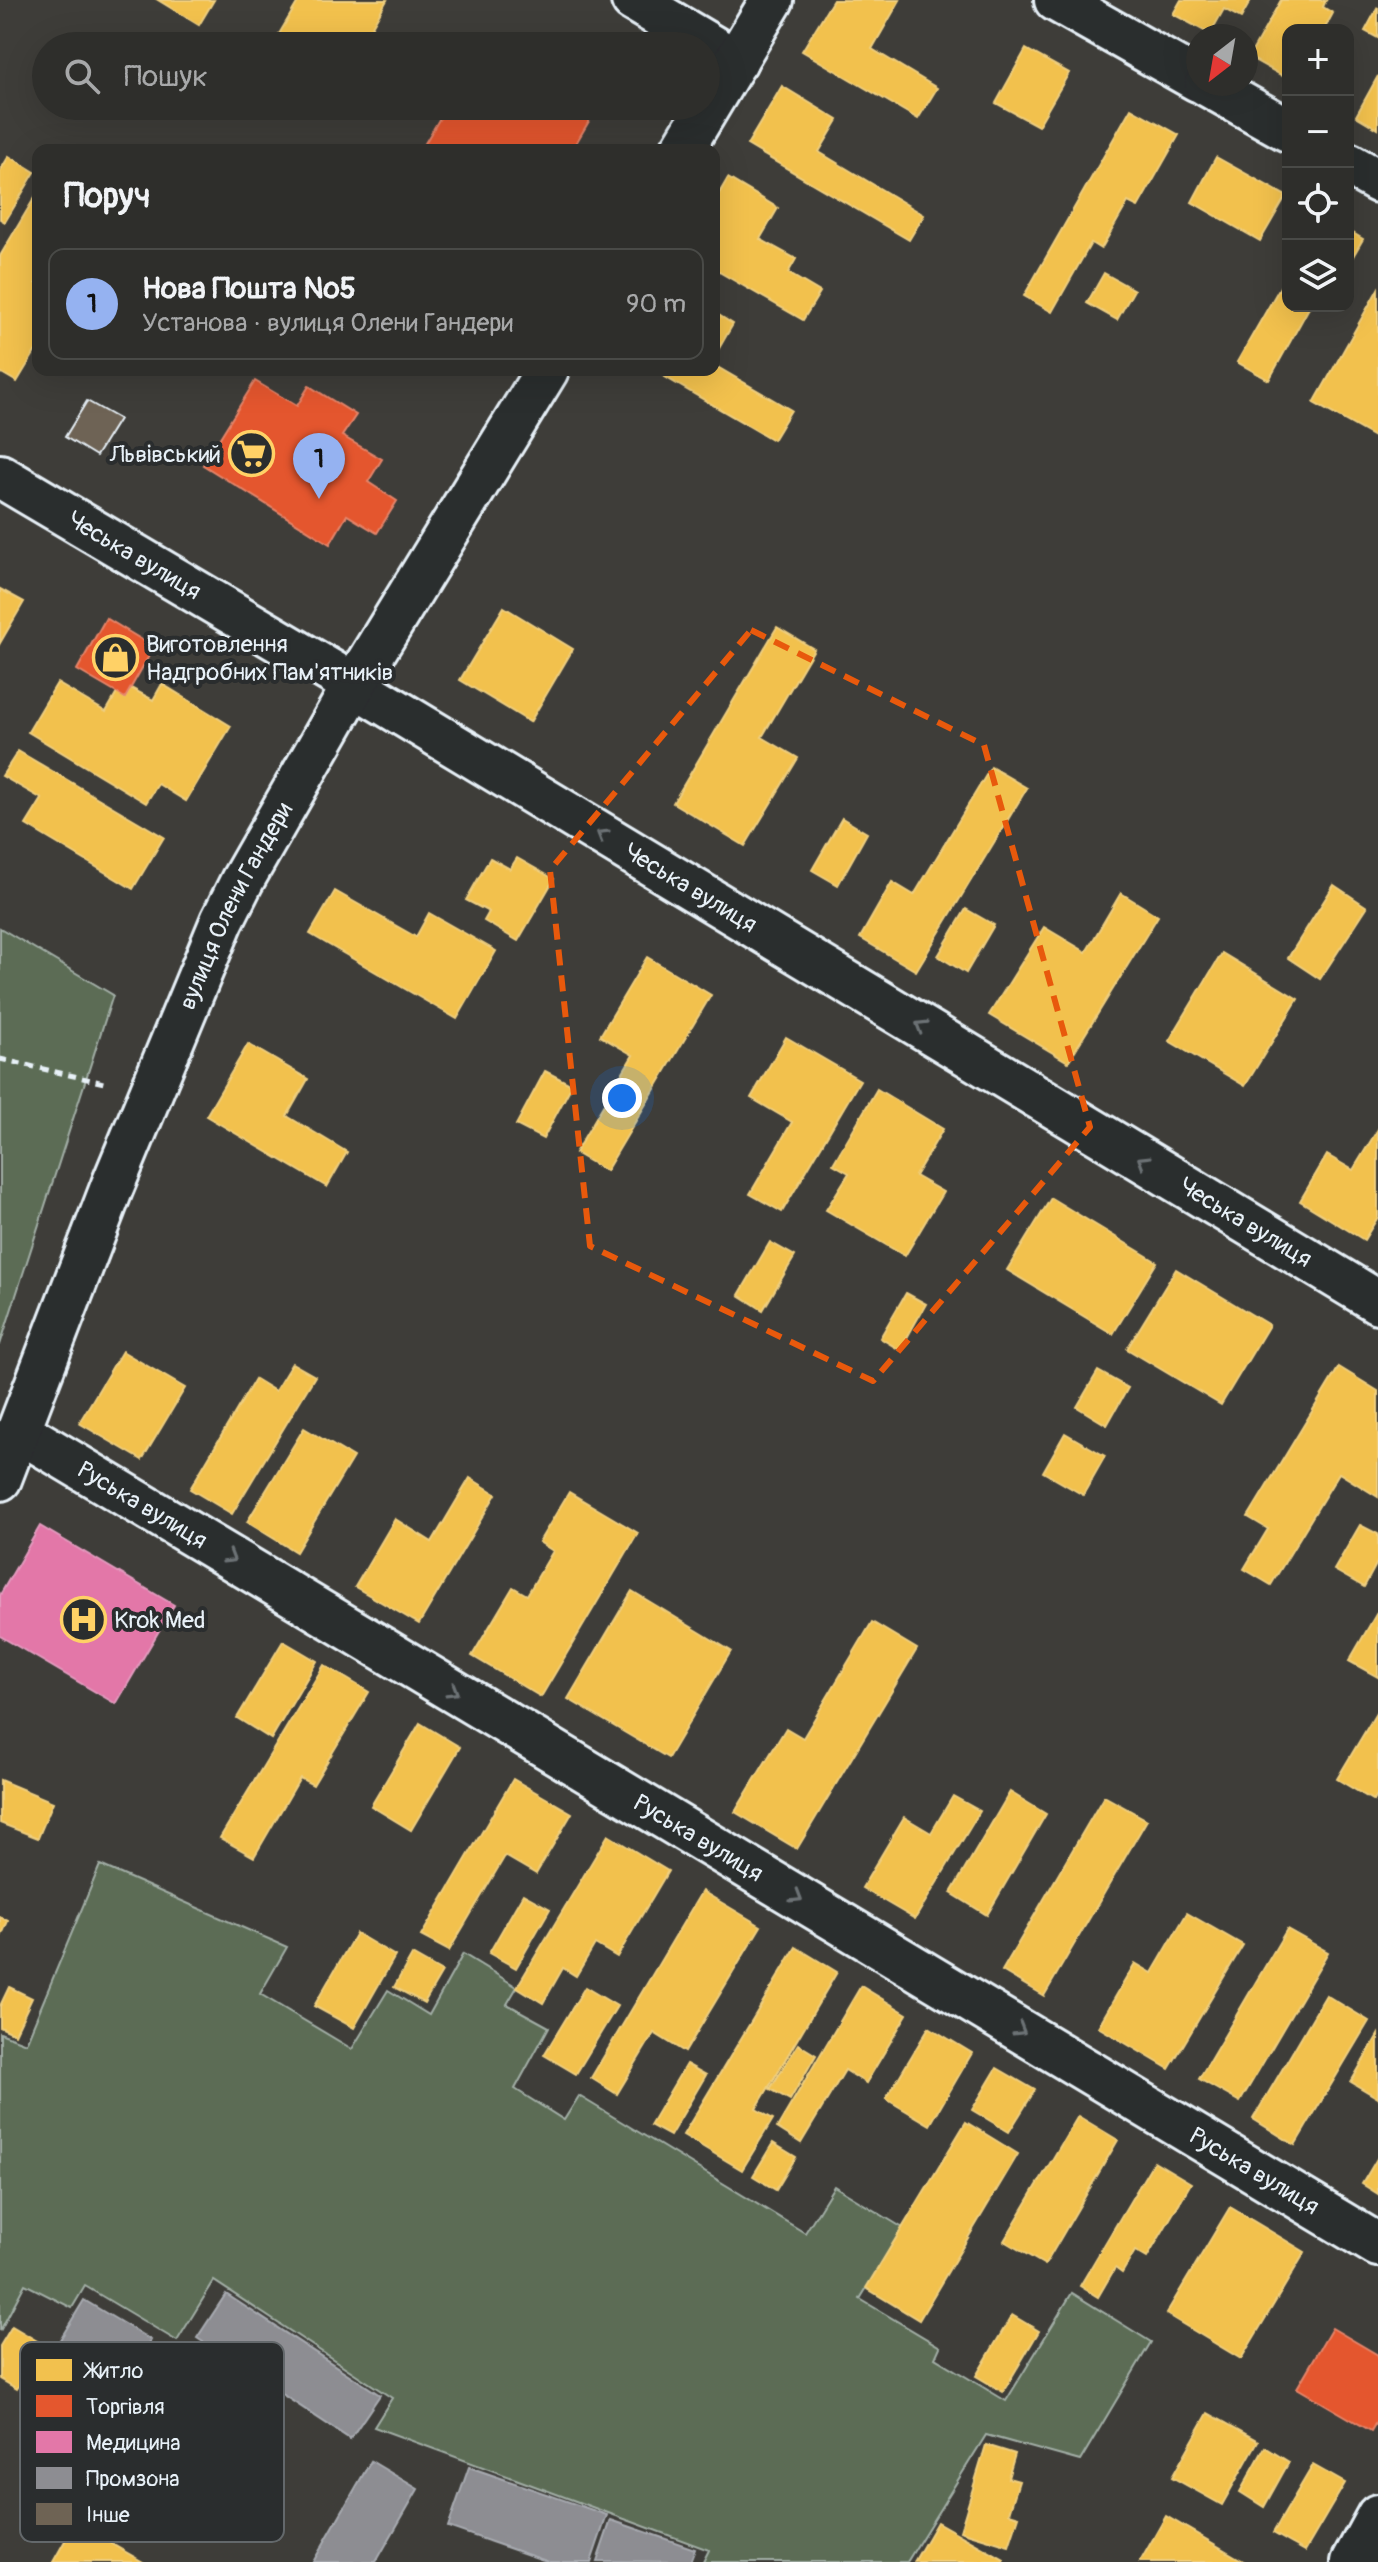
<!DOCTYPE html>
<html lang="uk">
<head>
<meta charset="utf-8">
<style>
  body { margin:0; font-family:Pangolin,sans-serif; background:#3a3a37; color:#f1f3f6 }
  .controls { position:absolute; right:24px; top:24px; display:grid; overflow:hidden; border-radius:16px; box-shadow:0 8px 32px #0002 }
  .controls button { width:72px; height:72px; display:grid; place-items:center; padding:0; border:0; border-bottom:2px solid #494a47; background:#2e2e2b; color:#f1f3f6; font:40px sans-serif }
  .compass { position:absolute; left:1186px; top:24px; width:72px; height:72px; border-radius:50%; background:#2e2e2b; box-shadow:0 8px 32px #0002; rotate:211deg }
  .you { position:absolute; left:622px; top:1098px; width:28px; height:28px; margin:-20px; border:6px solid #fff; border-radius:50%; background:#1a73e8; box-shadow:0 0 0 12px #1a73e833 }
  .badge { display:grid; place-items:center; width:52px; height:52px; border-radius:50%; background:#95b2f1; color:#111; font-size:26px; font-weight:700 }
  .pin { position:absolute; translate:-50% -66px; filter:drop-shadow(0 2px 4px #0008) }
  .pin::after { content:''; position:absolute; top:42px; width:28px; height:24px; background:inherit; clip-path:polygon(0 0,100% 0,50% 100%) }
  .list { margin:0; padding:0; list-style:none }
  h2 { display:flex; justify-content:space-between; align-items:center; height:104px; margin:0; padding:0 32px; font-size:34px }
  h2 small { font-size:26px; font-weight:400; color:#a7a8a9 }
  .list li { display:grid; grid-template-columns:52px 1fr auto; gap:24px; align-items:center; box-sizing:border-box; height:112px; margin:0 16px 16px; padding:0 16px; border:2px solid #494a47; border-radius:16px }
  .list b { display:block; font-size:30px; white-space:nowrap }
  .list p { margin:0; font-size:26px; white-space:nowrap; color:#a7a8a9 }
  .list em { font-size:26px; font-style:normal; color:#a7a8a9 }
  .icon { flex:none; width:44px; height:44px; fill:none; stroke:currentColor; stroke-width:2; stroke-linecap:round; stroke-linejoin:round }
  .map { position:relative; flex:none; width:1378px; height:2562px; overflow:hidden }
  .search { position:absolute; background:#2e2e2b; box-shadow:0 8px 32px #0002; left:32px; top:32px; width:688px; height:88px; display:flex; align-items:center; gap:20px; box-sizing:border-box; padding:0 28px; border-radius:44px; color:#a7a8a9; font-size:30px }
  .panel { position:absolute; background:#2e2e2b; box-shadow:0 8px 32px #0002; left:32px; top:144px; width:688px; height:232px; border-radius:16px }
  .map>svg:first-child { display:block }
  .green { fill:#5b6c55; stroke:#a2aea6; stroke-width:2 }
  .homes { fill:#f2c14e; stroke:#efcf81; stroke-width:2 }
  .shops { fill:#e4572e; stroke:#e5856b; stroke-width:2 }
  .health { fill:#e377a8; stroke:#e49cc0; stroke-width:2 }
  .industry { fill:#8d8d92; stroke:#a8abb1; stroke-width:2 }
  .building { fill:#6e6354; stroke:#e8f1f8; stroke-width:2 }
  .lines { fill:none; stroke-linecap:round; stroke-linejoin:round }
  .street-casing { stroke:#e8f1f8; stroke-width:48 }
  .path { stroke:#e8f1f8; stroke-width:5; stroke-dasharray:8 6; stroke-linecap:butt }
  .street { stroke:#2a2d2e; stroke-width:42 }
  .oneway { stroke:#6c7275 }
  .marked { fill:none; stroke:#e8590c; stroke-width:6; stroke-dasharray:16 10; stroke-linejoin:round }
  .labels { text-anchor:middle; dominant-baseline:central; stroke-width:8; stroke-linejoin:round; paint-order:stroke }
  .poi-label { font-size:24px; fill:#e8f1f8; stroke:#2a2d2e; text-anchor:start }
  .street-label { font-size:24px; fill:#e8f1f8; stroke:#2a2d2e }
  .key { fill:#2a2d2e; stroke:#63686b; stroke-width:2 }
  .key-label { font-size:22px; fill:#e8f1f8 }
</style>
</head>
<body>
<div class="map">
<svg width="1378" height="2562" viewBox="0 0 1378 2562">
  <rect width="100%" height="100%" fill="#3e3d39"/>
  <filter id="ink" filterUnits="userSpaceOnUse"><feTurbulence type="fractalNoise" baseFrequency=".0125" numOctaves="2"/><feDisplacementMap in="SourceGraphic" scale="16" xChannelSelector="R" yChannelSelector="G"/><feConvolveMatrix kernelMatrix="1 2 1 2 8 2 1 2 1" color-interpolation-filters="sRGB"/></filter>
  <g filter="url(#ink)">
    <g class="green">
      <path d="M 0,928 L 113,995 L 0,1345 Z"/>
      <path d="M 100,1865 L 287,1947 L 260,1994 L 352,2049 L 388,1990 L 429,2015 L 463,1954 L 517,1987 L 507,2004 L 549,2027 L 515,2089 L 564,2120 L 579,2096 L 805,2233 L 834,2186 L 903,2228 L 860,2299 L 940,2347 L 935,2358 L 1006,2401 L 1072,2293 L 1151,2342 L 1080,2461 L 986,2435 L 907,2562 L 703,2562 L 709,2550 L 374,2427 L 392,2398 L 214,2281 L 177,2341 L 85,2286 L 72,2308 L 25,2284 L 0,2331 L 0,2033 L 26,2043 Z"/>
    </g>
    <g class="homes">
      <path d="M 158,0 L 214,0 L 199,25 Z"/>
      <path d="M 299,0 L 387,0 L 361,46 L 340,36 L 335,46 L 272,46 Z"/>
      <path d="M 833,0 L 900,0 L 872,49 L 937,88 L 918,119 L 802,51 Z"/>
      <path d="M 1181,0 L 1251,0 L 1241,18 L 1224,9 L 1210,34 L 1173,14 Z"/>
      <path d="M 1281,0 L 1326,0 L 1323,7 L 1333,13 L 1324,30 L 1288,30 L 1288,79 L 1249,57 Z"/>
      <path d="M 1378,7 L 1378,38 L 1365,31 Z"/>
      <path d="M 1026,49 L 1069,73 L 1038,126 L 996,103 Z"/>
      <path d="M 1378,76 L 1378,129 L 1356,116 Z"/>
      <path d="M 782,86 L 838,120 L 819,152 L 924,215 L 909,240 L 747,145 Z"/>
      <path d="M 1131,108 L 1179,135 L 1138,207 L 1128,202 L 1101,249 L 1091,243 L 1052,312 L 1024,296 Z"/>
      <path d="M 9,156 L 35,172 L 5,222 L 0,219 L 0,171 Z"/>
      <path d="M 1216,157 L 1286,196 L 1260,241 L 1192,202 Z"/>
      <path d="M 728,178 L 778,208 L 760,239 L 796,259 L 788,273 L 820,292 L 803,320 L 714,269 L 714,202 Z"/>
      <path d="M 38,192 L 38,279 L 36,283 L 38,284 L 38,347 L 17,382 L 0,372 L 0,256 Z"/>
      <path d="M 1348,230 L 1363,239 L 1348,265 Z"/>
      <path d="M 1104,273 L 1134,290 L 1117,320 L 1087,303 Z"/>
      <path d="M 1288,273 L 1288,306 L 1310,306 L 1269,380 L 1237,362 Z"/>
      <path d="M 1378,289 L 1378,439 L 1314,403 Z"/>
      <path d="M 714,312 L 733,324 L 714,357 Z"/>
      <path d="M 714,365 L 791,410 L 773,440 L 653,370 L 714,370 Z"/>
      <path d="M 0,589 L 24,602 L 0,643 Z"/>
      <path d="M 504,607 L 573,649 L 530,722 L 460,680 Z"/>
      <path d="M 777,627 L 814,649 L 762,737 L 798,758 L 745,846 L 673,803 Z"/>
      <path d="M 57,683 L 106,712 L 117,693 L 125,698 L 131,688 L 153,700 L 162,684 L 231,726 L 186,801 L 158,784 L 146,803 L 28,732 Z"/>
      <path d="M 18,751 L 164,837 L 133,889 L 26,825 L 42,799 L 2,776 Z"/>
      <path d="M 991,767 L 1027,788 L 916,971 L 860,938 L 892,882 L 914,895 Z"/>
      <path d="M 842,818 L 867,833 L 838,885 L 812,870 Z"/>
      <path d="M 490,858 L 510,869 L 517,858 L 554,879 L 518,941 L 484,921 L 489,912 L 466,900 Z"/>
      <path d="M 1334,885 L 1367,907 L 1320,979 L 1288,958 Z"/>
      <path d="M 335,891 L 416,937 L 429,913 L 496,951 L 457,1019 L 310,934 Z"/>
      <path d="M 1121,893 L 1158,916 L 1068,1062 L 989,1015 L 1044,927 L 1086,952 Z"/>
      <path d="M 966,909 L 994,925 L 966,973 L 938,956 Z"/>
      <path d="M 1222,953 L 1298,999 L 1245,1086 L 1169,1041 Z"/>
      <path d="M 647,957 L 711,995 L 606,1171 L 575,1153 L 633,1055 L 600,1036 Z"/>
      <path d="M 786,1037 L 860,1080 L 782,1212 L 750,1194 L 792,1122 L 751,1098 Z"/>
      <path d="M 248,1044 L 308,1079 L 287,1116 L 347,1152 L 327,1187 L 206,1116 Z"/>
      <path d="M 545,1071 L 572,1085 L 543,1139 L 516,1125 Z"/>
      <path d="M 877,1089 L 943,1129 L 915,1176 L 943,1192 L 905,1256 L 826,1210 L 849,1173 L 833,1164 Z"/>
      <path d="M 1378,1129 L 1378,1217 L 1364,1240 L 1300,1201 L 1327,1155 L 1353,1170 Z"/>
      <path d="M 1051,1198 L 1157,1262 L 1113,1334 L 1007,1270 Z"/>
      <path d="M 770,1242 L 795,1256 L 763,1310 L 739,1295 Z"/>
      <path d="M 1176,1269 L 1269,1325 L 1221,1405 L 1127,1349 Z"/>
      <path d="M 906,1293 L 926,1304 L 900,1350 L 880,1338 Z"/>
      <path d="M 122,1351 L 185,1388 L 142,1460 L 79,1423 Z"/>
      <path d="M 292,1363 L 315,1376 L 232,1514 L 190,1489 L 255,1379 L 275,1391 Z"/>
      <path d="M 1339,1367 L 1378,1391 L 1378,1497 L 1339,1473 L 1271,1585 L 1244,1569 L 1268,1529 L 1248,1517 Z"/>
      <path d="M 1098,1371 L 1128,1388 L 1107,1425 L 1077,1407 Z"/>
      <path d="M 304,1428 L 353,1457 L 296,1552 L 247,1522 Z"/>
      <path d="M 1065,1433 L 1105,1456 L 1083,1495 L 1043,1472 Z"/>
      <path d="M 470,1478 L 496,1494 L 419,1624 L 355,1587 L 395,1519 L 432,1542 Z"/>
      <path d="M 569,1492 L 638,1533 L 541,1697 L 472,1656 L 513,1587 L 527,1595 L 553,1551 L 539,1542 Z"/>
      <path d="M 1360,1525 L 1378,1534 L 1378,1561 L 1364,1587 L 1334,1570 Z"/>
      <path d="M 632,1591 L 731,1651 L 668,1758 L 568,1699 Z"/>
      <path d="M 1378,1611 L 1378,1677 L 1349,1661 Z"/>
      <path d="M 872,1622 L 917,1649 L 797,1849 L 735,1812 L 786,1728 L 803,1738 Z"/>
      <path d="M 283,1641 L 317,1661 L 271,1739 L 237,1718 Z"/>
      <path d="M 324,1665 L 369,1692 L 313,1785 L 300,1778 L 254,1857 L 220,1838 Z"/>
      <path d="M 1378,1710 L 1378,1794 L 1374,1801 L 1337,1779 Z"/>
      <path d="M 420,1723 L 460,1747 L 411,1830 L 371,1806 Z"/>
      <path d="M 513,1779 L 572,1813 L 536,1874 L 505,1856 L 449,1951 L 421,1936 Z"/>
      <path d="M 0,1780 L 53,1802 L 38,1838 L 0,1823 Z"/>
      <path d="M 1010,1792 L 1046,1814 L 987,1915 L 951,1893 Z"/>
      <path d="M 953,1796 L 980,1811 L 915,1919 L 862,1888 L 904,1817 L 931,1833 Z"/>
      <path d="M 1104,1796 L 1147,1820 L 1044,1996 L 1002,1971 Z"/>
      <path d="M 608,1835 L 668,1871 L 617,1957 L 595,1944 L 576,1976 L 563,1968 L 543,2003 L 517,1987 Z"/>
      <path d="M 702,1891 L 761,1926 L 685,2052 L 654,2033 L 617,2094 L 591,2078 Z"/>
      <path d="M 523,1894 L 550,1909 L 516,1968 L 489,1953 Z"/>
      <path d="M 1187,1913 L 1243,1945 L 1169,2069 L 1098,2027 L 1135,1963 L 1152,1973 Z"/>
      <path d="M 0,1917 L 8,1921 L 0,1939 Z"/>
      <path d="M 1287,1929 L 1328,1952 L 1240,2102 L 1199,2079 Z"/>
      <path d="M 356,1933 L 395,1956 L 354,2028 L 314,2006 Z"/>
      <path d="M 796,1947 L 837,1972 L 756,2109 L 773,2119 L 742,2170 L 683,2135 Z"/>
      <path d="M 412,1955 L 442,1972 L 424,2003 L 394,1987 Z"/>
      <path d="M 861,1986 L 907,2014 L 866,2083 L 845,2070 L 801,2143 L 777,2128 Z"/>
      <path d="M 9,1987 L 32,1998 L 15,2034 L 0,2027 L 0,2006 Z"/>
      <path d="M 585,1987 L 617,2006 L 576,2074 L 544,2055 Z"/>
      <path d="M 1326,1995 L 1369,2021 L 1295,2145 L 1253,2119 Z"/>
      <path d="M 929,2027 L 972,2053 L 930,2125 L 886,2099 Z"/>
      <path d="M 1378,2035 L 1378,2098 L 1351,2082 Z"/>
      <path d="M 798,2044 L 816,2055 L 790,2100 L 770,2089 Z"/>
      <path d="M 686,2064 L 706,2075 L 670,2136 L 650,2125 Z"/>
      <path d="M 997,2068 L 1035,2090 L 1009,2132 L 972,2110 Z"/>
      <path d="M 1078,2116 L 1118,2140 L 1045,2265 L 1004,2241 Z"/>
      <path d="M 966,2122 L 1018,2154 L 919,2320 L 866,2288 Z"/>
      <path d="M 773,2143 L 796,2157 L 776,2190 L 753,2176 Z"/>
      <path d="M 1378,2157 L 1378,2194 L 1362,2184 Z"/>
      <path d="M 1154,2161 L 1191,2183 L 1147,2258 L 1135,2251 L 1122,2273 L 1115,2268 L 1098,2297 L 1080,2286 Z"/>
      <path d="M 1230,2207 L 1305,2252 L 1241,2359 L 1166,2314 Z"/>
      <path d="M 1012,2315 L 1039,2331 L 1003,2392 L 976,2376 Z"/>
      <path d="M 12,2326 L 44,2345 L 17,2389 L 0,2379 L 0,2346 Z"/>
      <path d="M 1208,2413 L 1258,2441 L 1222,2505 L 1172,2477 Z"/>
      <path d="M 986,2445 L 1015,2454 L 1008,2478 L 1019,2481 L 1009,2513 L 1019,2516 L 1009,2546 L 960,2531 Z"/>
      <path d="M 1265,2447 L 1289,2462 L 1264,2507 L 1240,2492 Z"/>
      <path d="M 1313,2465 L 1345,2483 L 1305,2551 L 1273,2533 Z"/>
      <path d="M 1166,2516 L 1245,2562 L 1140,2562 Z"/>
      <path d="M 937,2522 L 1004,2560 L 1003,2562 L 914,2562 Z"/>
      <path d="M 75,2523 L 143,2562 L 53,2562 Z"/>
    </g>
    <g class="shops">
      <path d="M 447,106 L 575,106 L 592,116 L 572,150 L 421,150 Z"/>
      <path d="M 255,381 L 297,406 L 309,386 L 356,415 L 342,436 L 382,459 L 368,482 L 397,501 L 377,533 L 347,515 L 330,544 L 203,465 Z"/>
      <path d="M 106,618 L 154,647 L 125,698 L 77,670 Z"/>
      <path d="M 1332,2328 L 1378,2355 L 1378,2419 L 1371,2431 L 1297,2388 Z"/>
    </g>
    <path class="health" d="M 40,1526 L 174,1605 L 116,1704 L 0,1636 L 0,1595 Z"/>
    <g class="industry">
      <path d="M 226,2294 L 380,2395 L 350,2439 L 197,2338 Z"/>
      <path d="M 84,2300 L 151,2340 L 131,2374 L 117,2366 L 81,2426 L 27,2394 Z"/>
      <path d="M 371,2461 L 418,2489 L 376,2562 L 313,2562 Z"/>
      <path d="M 469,2467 L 607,2515 L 591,2562 L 549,2562 L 448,2527 Z"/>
      <path d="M 611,2520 L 695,2549 L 690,2562 L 597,2561 Z"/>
    </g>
    <path class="building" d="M 87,401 L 119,419 L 96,456 L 65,437 Z"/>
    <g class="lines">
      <defs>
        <g id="street">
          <path d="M 633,0 L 736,61"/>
          <path d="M 1056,0 L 1198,80"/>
          <path d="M 1206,84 L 1288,130"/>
          <path d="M 682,150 L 772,0"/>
          <path d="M 1348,164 L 1378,181"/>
          <path id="s1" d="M 0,476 L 354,685 L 1378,1302"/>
          <path id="s2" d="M 19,1431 L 1378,2245"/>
          <path id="s3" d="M 0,1479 L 112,1187 L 222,921 L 242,881 L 354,685 L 547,370"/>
          <path d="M 1353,2562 L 1378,2516"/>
        </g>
      </defs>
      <use href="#street" class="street-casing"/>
      <path class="path" d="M 0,1059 L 104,1083"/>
      <use href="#street" class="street"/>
    </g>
    <defs><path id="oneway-chevron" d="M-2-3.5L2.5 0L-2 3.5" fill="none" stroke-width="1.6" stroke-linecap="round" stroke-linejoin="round" transform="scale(2)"/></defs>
    <g class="oneway">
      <use href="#oneway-chevron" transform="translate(602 835) rotate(-149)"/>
      <use href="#oneway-chevron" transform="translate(921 1026) rotate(-149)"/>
      <use href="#oneway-chevron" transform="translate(1143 1161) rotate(-149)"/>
      <use href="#oneway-chevron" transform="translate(230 1558) rotate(31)"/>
      <use href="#oneway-chevron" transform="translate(453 1691) rotate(31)"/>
      <use href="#oneway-chevron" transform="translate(797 1897) rotate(31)"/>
      <use href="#oneway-chevron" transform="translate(1020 2030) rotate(31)"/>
    </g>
  </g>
  <path class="marked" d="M 751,630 L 984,745 L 1090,1127 L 873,1381 L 590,1246 L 550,870 Z"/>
  <defs>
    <symbol id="supermarket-ring" viewBox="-11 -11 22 22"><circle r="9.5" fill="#2a2d2e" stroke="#ffd166" stroke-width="1.5"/><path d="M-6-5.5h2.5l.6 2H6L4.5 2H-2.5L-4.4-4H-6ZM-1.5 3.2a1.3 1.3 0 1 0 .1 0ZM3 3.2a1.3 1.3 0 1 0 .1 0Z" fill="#ffd166"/></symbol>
    <symbol id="shop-ring" viewBox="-11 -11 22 22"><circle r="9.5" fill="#2a2d2e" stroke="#ffd166" stroke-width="1.5"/><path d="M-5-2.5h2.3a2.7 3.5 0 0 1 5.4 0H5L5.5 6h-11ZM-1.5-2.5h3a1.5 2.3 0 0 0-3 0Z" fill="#ffd166"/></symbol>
    <symbol id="hospital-ring" viewBox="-11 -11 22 22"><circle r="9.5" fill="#2a2d2e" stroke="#ffd166" stroke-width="1.5"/><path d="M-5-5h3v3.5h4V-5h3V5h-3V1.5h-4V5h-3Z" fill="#ffd166"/></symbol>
  </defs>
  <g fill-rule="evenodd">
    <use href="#supermarket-ring" x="226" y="428" width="51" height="51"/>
    <use href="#shop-ring" x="90" y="632" width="51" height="51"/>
    <use href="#hospital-ring" x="58" y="1594" width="51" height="51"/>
  </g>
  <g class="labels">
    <g class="poi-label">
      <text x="221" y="454" text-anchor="end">Львівський</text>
      <text x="146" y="644">Виготовлення<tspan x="146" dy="28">Надгробних Пам'ятників</tspan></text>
      <text x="114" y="1620">Krok Med</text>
    </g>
    <g class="street-label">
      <text stroke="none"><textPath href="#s1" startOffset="156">Чеська вулиця</textPath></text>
      <text stroke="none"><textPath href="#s1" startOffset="804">Чеська вулиця</textPath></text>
      <text stroke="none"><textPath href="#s3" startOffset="620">вулиця Олени Гандери</textPath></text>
      <text stroke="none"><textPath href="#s1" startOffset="1452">Чеська вулиця</textPath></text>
      <text stroke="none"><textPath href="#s2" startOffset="144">Руська вулиця</textPath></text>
      <text stroke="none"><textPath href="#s2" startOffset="792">Руська вулиця</textPath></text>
      <text stroke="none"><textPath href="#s2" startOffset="1440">Руська вулиця</textPath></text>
    </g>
  </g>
  <rect x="20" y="2342" width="264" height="200" rx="12" class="key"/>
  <rect x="36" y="2359" width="36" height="22" fill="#f2c14e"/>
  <rect x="36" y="2395" width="36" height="22" fill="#e4572e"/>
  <rect x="36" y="2431" width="36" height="22" fill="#e377a8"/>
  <rect x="36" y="2467" width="36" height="22" fill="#8d8d92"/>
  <rect x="36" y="2503" width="36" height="22" fill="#6e6354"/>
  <g class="key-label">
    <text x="86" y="2378">Житло</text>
    <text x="86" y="2414">Торгівля</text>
    <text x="86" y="2450">Медицина</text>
    <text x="86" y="2486">Промзона</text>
    <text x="86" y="2522">Інше</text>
  </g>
</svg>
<div class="controls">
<button>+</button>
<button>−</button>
<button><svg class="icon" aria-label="locate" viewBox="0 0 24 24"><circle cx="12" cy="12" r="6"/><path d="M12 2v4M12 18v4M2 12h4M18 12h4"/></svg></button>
<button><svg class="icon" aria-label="layers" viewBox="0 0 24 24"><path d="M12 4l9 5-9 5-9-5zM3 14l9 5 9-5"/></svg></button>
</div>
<svg class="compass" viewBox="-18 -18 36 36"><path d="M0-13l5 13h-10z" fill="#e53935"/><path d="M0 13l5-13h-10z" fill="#a7a8a9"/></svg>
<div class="you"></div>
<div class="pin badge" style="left:319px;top:499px">1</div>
<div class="search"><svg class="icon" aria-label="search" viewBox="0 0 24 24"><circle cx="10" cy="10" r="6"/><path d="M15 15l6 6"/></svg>Пошук</div>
<section class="panel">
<h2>Поруч<small></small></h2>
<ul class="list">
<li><span class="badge">1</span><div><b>Нова Пошта №5</b><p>Установа · вулиця Олени Гандери</p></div><em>90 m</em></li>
</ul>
</section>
</div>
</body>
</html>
